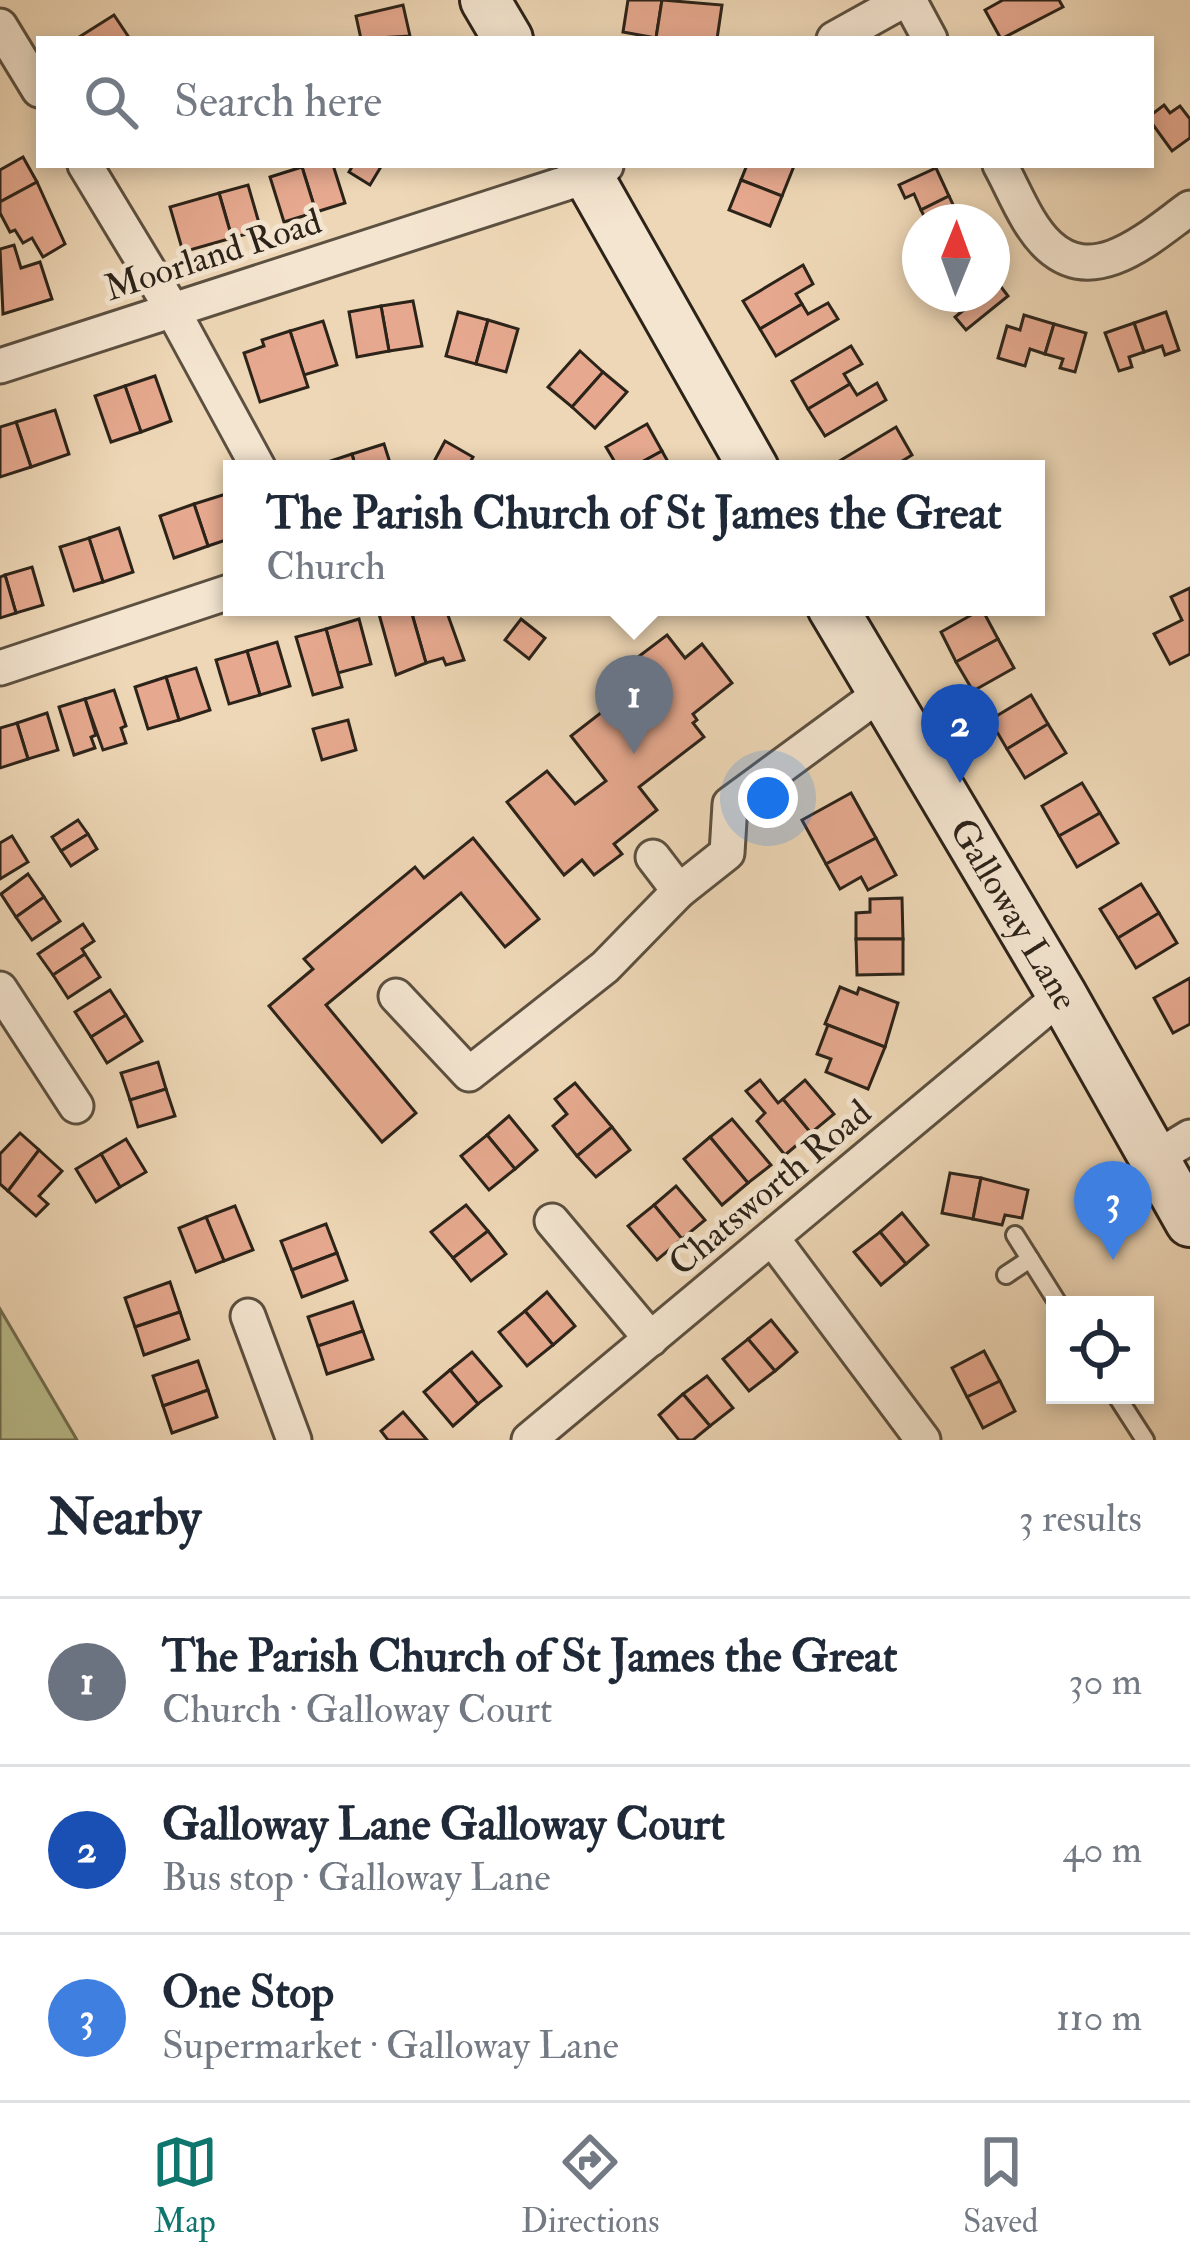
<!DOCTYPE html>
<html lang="en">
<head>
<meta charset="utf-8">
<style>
  body { margin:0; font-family:"IM FELL Double Pica",serif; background:#f6f6f7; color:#1f2937 }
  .controls { position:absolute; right:36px; bottom:36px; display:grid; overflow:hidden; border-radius:0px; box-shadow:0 6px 18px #0003 }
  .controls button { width:108px; height:108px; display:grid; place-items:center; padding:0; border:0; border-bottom:3px solid #e0e1e3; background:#fff; color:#1f2937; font:60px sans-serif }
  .compass { position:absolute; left:902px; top:204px; width:108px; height:108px; border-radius:50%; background:#fff; box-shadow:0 6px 18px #0003; rotate:1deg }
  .you { position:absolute; left:768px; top:798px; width:42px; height:42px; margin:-30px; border:9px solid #fff; border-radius:50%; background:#1a73e8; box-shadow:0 0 0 18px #1a73e833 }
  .badge { display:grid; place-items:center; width:78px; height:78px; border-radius:50%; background:#0f766e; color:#fff; font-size:39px; font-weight:700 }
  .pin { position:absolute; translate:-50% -99px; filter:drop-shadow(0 3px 6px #0008) }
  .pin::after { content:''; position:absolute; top:63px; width:42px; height:36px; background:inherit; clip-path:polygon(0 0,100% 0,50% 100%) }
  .popup { position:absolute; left:223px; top:460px; width:822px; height:156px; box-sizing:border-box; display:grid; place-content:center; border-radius:0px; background:#fff; filter:drop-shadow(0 3px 9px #0005); font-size:39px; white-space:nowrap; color:#747a83 }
  .popup b { font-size:45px; color:#1f2937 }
  .popup::after { content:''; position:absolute; left:50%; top:100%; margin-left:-24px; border:24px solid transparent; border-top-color:#fff }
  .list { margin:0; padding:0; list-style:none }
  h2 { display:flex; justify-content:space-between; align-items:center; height:156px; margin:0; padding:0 48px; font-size:51px }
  h2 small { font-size:39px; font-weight:400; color:#747a83 }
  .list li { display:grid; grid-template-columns:78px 1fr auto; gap:36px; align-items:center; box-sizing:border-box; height:168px; padding:0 48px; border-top:3px solid #e0e1e3 }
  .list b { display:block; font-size:45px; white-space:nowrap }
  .list p { margin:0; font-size:39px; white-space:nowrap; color:#747a83 }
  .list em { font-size:39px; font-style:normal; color:#747a83 }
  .icon { flex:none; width:66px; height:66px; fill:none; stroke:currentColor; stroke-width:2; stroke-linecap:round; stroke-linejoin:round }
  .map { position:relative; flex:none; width:1190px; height:1440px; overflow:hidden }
  .search { position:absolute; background:#fff; box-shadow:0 6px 18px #0003; left:36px; right:36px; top:36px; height:132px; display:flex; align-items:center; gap:30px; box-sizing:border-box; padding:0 42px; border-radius:0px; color:#747a83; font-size:45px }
  .sheet { height:660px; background:#fff }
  nav { display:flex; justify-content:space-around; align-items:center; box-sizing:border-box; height:168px; border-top:3px solid #e0e1e3; background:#fff; font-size:33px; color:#747a83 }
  nav a { display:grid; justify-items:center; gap:6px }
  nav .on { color:#0f766e }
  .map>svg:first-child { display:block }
  .green { fill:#babe8d; stroke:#737053; stroke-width:3 }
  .building { fill:#e6a98f; stroke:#2c2319; stroke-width:3 }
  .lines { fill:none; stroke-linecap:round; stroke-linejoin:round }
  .lane-casing { stroke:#5c5040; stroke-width:22 }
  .street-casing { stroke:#5c5040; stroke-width:39 }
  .secondary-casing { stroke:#2c2319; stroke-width:54 }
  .lane { stroke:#f4e5d0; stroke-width:16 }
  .street { stroke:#f4e5d0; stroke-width:33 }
  .secondary { stroke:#f4e5d0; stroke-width:48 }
  .labels { text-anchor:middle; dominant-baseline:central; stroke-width:10; stroke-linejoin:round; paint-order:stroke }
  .street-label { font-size:36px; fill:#2c2319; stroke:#f4e5d0 }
</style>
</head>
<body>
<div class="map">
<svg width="1190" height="1440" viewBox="0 0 1190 1440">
  <rect width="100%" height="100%" fill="#eed7b6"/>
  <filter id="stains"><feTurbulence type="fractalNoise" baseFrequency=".00167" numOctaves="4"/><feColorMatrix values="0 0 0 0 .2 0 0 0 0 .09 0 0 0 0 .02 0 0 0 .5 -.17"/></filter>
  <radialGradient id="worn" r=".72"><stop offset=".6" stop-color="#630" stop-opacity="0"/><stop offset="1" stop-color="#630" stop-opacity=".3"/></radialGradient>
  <path class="green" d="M 0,1309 L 77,1440 L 0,1440 Z"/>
  <g class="building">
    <path d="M 628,0 L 662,0 L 656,38 L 623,32 Z"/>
    <path d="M 662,0 L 722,5 L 717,39 L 656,38 Z"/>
    <path d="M 1003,0 L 1059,0 L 1063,7 L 1001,39 L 985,10 Z"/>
    <path d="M 403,5 L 410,36 L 361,39 L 356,16 Z"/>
    <path d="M 114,15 L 130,39 L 76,39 Z"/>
    <path d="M 1164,105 L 1170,113 L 1180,106 L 1190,119 L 1190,138 L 1172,151 L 1151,122 L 1151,115 Z"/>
    <path d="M 23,157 L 37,182 L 0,202 L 0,170 Z"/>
    <path d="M 308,165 L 333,165 L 345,203 L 316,212 L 302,167 Z"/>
    <path d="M 353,165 L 382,165 L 370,185 L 349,172 Z"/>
    <path d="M 747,165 L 790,165 L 794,166 L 782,196 L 741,180 Z"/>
    <path d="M 302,167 L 316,212 L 284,222 L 270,177 Z"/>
    <path d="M 936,168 L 949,196 L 921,210 L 914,194 L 905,198 L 899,185 Z"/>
    <path d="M 741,180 L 782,196 L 770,226 L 729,210 Z"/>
    <path d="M 37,182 L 65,244 L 43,257 L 32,238 L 23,243 L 15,230 L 10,232 L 0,213 L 0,202 Z"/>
    <path d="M 248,185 L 261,230 L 232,238 L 219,193 Z"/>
    <path d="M 219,193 L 232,238 L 183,252 L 170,207 Z"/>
    <path d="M 949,196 L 961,222 L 927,222 L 921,210 Z"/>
    <path d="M 14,245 L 21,268 L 40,262 L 52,299 L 3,314 L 0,249 Z"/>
    <path d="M 803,265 L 813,284 L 796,294 L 802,304 L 760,329 L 743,301 Z"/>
    <path d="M 992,275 L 1008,296 L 966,330 L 955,317 L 974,302 L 967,294 L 992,294 Z"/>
    <path d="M 413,301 L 422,346 L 389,351 L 381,306 Z"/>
    <path d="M 828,303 L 838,319 L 776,356 L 760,329 L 802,304 L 808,314 Z"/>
    <path d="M 381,306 L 389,351 L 357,357 L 349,312 Z"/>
    <path d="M 458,312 L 488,320 L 476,364 L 446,356 Z"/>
    <path d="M 1166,312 L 1179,350 L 1165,355 L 1162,346 L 1144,352 L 1134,323 Z"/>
    <path d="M 1024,315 L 1054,324 L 1045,354 L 1030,349 L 1025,366 L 998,358 L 1007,326 L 1020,330 Z"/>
    <path d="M 488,320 L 518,329 L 506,372 L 476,364 Z"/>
    <path d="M 323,321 L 337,365 L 304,375 L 290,331 Z"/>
    <path d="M 1134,323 L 1144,352 L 1129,357 L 1132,367 L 1119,371 L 1105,333 Z"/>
    <path d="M 1054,324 L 1086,333 L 1075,372 L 1060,368 L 1063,359 L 1045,354 Z"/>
    <path d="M 290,331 L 308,387 L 260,402 L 244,353 L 264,346 L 262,340 Z"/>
    <path d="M 851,346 L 862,364 L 844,374 L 850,384 L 808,409 L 792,381 Z"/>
    <path d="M 580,351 L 603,372 L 572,407 L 548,387 Z"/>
    <path d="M 603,372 L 627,392 L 595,428 L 572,407 Z"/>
    <path d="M 155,376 L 171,421 L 141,432 L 125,386 Z"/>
    <path d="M 877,383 L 886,400 L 825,436 L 808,409 L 850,384 L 857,395 Z"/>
    <path d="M 125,386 L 141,432 L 111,442 L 95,396 Z"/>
    <path d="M 55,410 L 69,454 L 31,467 L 16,422 Z"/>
    <path d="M 16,422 L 31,467 L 0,477 L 0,427 Z"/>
    <path d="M 647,424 L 662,451 L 629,469 L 619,469 L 606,447 Z"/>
    <path d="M 896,427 L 912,455 L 889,469 L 839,469 L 836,463 Z"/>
    <path d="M 445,441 L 473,457 L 467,469 L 430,469 Z"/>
    <path d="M 384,444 L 392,469 L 356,469 L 352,454 Z"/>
    <path d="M 662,451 L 672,469 L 629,469 Z"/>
    <path d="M 352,454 L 356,469 L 312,469 L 312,467 Z"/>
    <path d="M 229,493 L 232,538 L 208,546 L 194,504 Z"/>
    <path d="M 194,504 L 208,546 L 174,558 L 160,516 Z"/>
    <path d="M 119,528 L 133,572 L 103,582 L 89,538 Z"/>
    <path d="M 89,538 L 103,582 L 74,591 L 60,547 Z"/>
    <path d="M 32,567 L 43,605 L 16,613 L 5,575 Z"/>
    <path d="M 5,575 L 16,613 L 0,618 L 0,577 Z"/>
    <path d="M 1190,588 L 1190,654 L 1170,664 L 1154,634 L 1182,620 L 1171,597 Z"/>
    <path d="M 410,607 L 445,607 L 464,660 L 446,665 L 443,658 L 426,663 Z"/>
    <path d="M 410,607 L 426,663 L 396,675 L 379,614 Z"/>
    <path d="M 982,609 L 998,639 L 956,662 L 941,632 Z"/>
    <path d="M 359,619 L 371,664 L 338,673 L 326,629 Z"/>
    <path d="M 521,619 L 545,638 L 529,659 L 505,640 Z"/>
    <path d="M 326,629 L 342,687 L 313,695 L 296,637 Z"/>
    <path d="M 667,635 L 685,658 L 702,644 L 732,683 L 693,714 L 697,720 L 693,723 L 704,737 L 639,787 L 657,810 L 614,844 L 622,854 L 594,875 L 582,860 L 564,875 L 507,802 L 547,771 L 575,804 L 606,781 L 571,736 L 651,674 L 638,657 Z"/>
    <path d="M 998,639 L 1014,668 L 973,691 L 956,662 Z"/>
    <path d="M 277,642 L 290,686 L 260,695 L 247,651 Z"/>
    <path d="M 247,651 L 260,695 L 229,704 L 216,660 Z"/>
    <path d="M 196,668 L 210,710 L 179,720 L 166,677 Z"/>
    <path d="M 166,677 L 179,720 L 148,729 L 135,687 Z"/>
    <path d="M 114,690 L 126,726 L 121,728 L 126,743 L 103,750 L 85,699 Z"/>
    <path d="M 1031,695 L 1048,724 L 1007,749 L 990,720 Z"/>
    <path d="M 85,699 L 96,735 L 91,737 L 95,748 L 74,755 L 59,707 Z"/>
    <path d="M 47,713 L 58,750 L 28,759 L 17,723 Z"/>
    <path d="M 348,720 L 356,750 L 322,760 L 313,729 Z"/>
    <path d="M 17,723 L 28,759 L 0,768 L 0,728 Z"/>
    <path d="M 1048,724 L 1066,753 L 1025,778 L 1007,749 Z"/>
    <path d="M 1082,783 L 1100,813 L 1059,836 L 1042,806 Z"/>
    <path d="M 851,793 L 876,838 L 826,864 L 802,820 Z"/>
    <path d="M 1100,813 L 1118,843 L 1077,867 L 1059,836 Z"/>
    <path d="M 78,820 L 88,834 L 61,851 L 52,837 Z"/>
    <path d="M 88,834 L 97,849 L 71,866 L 61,851 Z"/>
    <path d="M 12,836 L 28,862 L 0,879 L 0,843 Z"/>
    <path d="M 473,838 L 539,919 L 505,947 L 461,893 L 326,1005 L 416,1113 L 382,1142 L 269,1006 L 313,969 L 304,959 L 415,867 L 424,878 Z"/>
    <path d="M 876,838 L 896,875 L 868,890 L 861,877 L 840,889 L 826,864 Z"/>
    <path d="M 28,874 L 44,897 L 16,917 L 1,894 Z"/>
    <path d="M 1141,884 L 1159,913 L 1118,938 L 1100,909 Z"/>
    <path d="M 44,897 L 60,921 L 32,940 L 16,917 Z"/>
    <path d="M 902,898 L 903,939 L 856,939 L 856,913 L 870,912 L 870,899 Z"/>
    <path d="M 1159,913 L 1177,943 L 1136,968 L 1118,938 Z"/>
    <path d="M 83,924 L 94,941 L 82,949 L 85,954 L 53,975 L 38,954 Z"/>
    <path d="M 856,939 L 903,939 L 903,974 L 857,975 Z"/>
    <path d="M 85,954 L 100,977 L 68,998 L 53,975 Z"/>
    <path d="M 1190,978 L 1190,1024 L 1173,1033 L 1154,998 Z"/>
    <path d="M 840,987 L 857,994 L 859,988 L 898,1003 L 885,1047 L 825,1024 Z"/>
    <path d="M 110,990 L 126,1015 L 91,1037 L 75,1012 Z"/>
    <path d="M 126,1015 L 142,1041 L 107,1063 L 91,1037 Z"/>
    <path d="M 828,1025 L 885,1047 L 868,1089 L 826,1072 L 831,1059 L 817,1054 Z"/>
    <path d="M 158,1062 L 166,1089 L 130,1100 L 121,1073 Z"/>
    <path d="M 760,1080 L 778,1103 L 783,1099 L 811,1133 L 785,1155 L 757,1121 L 765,1113 L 746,1091 Z"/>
    <path d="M 805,1080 L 834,1114 L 811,1133 L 783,1099 Z"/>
    <path d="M 575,1083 L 612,1127 L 577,1156 L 553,1126 L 567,1114 L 555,1099 Z"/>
    <path d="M 166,1089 L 175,1116 L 138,1127 L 130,1100 Z"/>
    <path d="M 509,1116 L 537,1150 L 515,1169 L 487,1135 Z"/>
    <path d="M 732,1119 L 771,1165 L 748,1183 L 710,1137 Z"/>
    <path d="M 612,1127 L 630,1150 L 596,1177 L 577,1156 Z"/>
    <path d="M 20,1133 L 39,1150 L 8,1191 L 0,1184 L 0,1154 Z"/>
    <path d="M 487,1135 L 515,1169 L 489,1190 L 461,1156 Z"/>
    <path d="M 710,1137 L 748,1183 L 722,1205 L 684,1159 Z"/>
    <path d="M 126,1139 L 146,1172 L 120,1187 L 101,1154 Z"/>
    <path d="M 39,1150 L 62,1171 L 39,1196 L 48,1204 L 36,1216 L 8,1191 Z"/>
    <path d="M 101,1154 L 120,1187 L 96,1202 L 76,1169 Z"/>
    <path d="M 950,1173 L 981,1178 L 973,1219 L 942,1213 Z"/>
    <path d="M 981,1178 L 1028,1190 L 1022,1218 L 1005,1215 L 1002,1225 L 973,1219 Z"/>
    <path d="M 676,1186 L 705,1220 L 682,1239 L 654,1205 Z"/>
    <path d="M 466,1205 L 488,1231 L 453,1258 L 431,1232 Z"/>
    <path d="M 654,1205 L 682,1239 L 657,1260 L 628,1226 Z"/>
    <path d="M 235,1206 L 253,1250 L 224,1261 L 206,1217 Z"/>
    <path d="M 902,1213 L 928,1245 L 906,1264 L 880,1232 Z"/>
    <path d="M 206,1217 L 224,1261 L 196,1272 L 179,1228 Z"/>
    <path d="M 326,1224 L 337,1253 L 292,1270 L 281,1241 Z"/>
    <path d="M 488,1231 L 506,1254 L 471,1281 L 453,1258 Z"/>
    <path d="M 880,1232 L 906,1264 L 881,1285 L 854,1252 Z"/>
    <path d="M 337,1253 L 347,1280 L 302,1297 L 292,1270 Z"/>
    <path d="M 170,1282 L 180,1312 L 135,1327 L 125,1298 Z"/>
    <path d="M 547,1292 L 575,1326 L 553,1345 L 525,1311 Z"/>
    <path d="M 353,1302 L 363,1331 L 318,1346 L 308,1317 Z"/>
    <path d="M 525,1311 L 553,1345 L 527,1366 L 499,1332 Z"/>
    <path d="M 180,1312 L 189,1339 L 144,1355 L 135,1327 Z"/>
    <path d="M 771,1320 L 797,1352 L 775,1371 L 748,1339 Z"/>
    <path d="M 363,1331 L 373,1359 L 327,1374 L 318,1346 Z"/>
    <path d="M 748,1339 L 775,1371 L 749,1391 L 723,1359 Z"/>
    <path d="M 984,1351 L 1000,1381 L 967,1397 L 952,1368 Z"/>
    <path d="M 472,1352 L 501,1386 L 478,1404 L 450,1370 Z"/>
    <path d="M 198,1361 L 208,1390 L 163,1406 L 153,1376 Z"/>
    <path d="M 450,1370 L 478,1404 L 453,1426 L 424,1392 Z"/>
    <path d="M 707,1376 L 733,1408 L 710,1426 L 683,1394 Z"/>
    <path d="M 1000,1381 L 1015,1411 L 983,1428 L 967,1397 Z"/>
    <path d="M 208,1390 L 217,1417 L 172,1433 L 163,1406 Z"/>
    <path d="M 683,1394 L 710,1426 L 693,1440 L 679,1440 L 659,1415 Z"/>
    <path d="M 403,1412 L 427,1440 L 388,1440 L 381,1431 Z"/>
  </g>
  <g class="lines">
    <defs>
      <g id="lane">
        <path d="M 1015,1235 L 1059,1305"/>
        <path d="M 1006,1275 L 1030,1259"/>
        <path d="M 1116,1395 L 1145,1440"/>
      </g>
      <g id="street">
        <path d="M 909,0 L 930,39"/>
        <path d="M 0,26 L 39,90"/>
        <path d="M 834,39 L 904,0"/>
        <path d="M 85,165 L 172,309 L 259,469"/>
        <path d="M 1000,165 C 1014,190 1027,226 1049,246 C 1096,289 1152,235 1190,208"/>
        <path d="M 0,366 L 588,176 L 606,166"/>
        <path d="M 0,668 L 232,591"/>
        <path d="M 653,857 L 679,891"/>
        <path d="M 0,989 L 76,1106"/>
        <path d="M 396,996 L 469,1074 L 605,967 L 679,891 L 727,853 L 730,804 L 881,693"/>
        <path d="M 1154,1159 L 1190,1137"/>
        <path d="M 552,1221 L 651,1339"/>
        <path d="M 772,1238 L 923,1440"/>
        <path d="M 248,1316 L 294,1440"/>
        <path d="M 529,1440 L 1062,995"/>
      </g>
      <g id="secondary">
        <path d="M 485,0 L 508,39"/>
        <path d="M 582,165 L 754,469"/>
        <path id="s1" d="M 832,607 L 1062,995 L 1190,1222"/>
      </g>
    </defs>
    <use href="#lane" class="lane-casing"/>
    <use href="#street" class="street-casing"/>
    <use href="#secondary" class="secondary-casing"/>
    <use href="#lane" class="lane"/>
    <use href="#street" class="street"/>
    <use href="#secondary" class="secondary"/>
  </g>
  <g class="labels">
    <g class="street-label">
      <text transform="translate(213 255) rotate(-18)">Moorland Road</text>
      <text stroke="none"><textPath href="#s1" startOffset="357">Galloway Lane</textPath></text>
      <text transform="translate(770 1188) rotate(-40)">Chatsworth Road</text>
    </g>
  </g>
  <rect width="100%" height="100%" filter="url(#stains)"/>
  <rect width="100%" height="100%" fill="url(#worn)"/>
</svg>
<div class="controls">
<button><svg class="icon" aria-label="locate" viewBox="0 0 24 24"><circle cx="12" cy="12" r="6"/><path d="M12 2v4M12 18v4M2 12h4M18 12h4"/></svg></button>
</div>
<svg class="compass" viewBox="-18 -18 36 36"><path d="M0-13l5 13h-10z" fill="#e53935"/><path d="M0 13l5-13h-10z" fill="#747a83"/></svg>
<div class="you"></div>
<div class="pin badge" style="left:634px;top:754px;background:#6b7280">1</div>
<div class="popup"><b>The Parish Church of St James the Great</b>Church</div>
<div class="pin badge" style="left:960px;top:783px;background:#1a4fb4">2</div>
<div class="pin badge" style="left:1113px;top:1260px;background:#3f7fe0">3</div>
<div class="search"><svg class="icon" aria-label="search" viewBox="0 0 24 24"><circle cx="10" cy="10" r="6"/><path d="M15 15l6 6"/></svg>Search here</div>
</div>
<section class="sheet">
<h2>Nearby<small>3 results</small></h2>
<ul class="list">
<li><span class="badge" style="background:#6b7280">1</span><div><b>The Parish Church of St James the Great</b><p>Church · Galloway Court</p></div><em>30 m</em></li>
<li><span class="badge" style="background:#1a4fb4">2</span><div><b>Galloway Lane Galloway Court</b><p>Bus stop · Galloway Lane</p></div><em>40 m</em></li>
<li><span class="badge" style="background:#3f7fe0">3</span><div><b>One Stop</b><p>Supermarket · Galloway Lane</p></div><em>110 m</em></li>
</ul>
</section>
<nav>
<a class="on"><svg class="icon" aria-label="map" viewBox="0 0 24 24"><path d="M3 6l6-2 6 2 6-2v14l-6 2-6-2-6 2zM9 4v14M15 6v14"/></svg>Map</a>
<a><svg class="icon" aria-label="directions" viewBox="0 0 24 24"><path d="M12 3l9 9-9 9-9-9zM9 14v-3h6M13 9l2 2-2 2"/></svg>Directions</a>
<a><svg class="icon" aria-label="saved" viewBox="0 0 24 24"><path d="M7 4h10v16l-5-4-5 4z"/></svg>Saved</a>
</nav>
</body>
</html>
